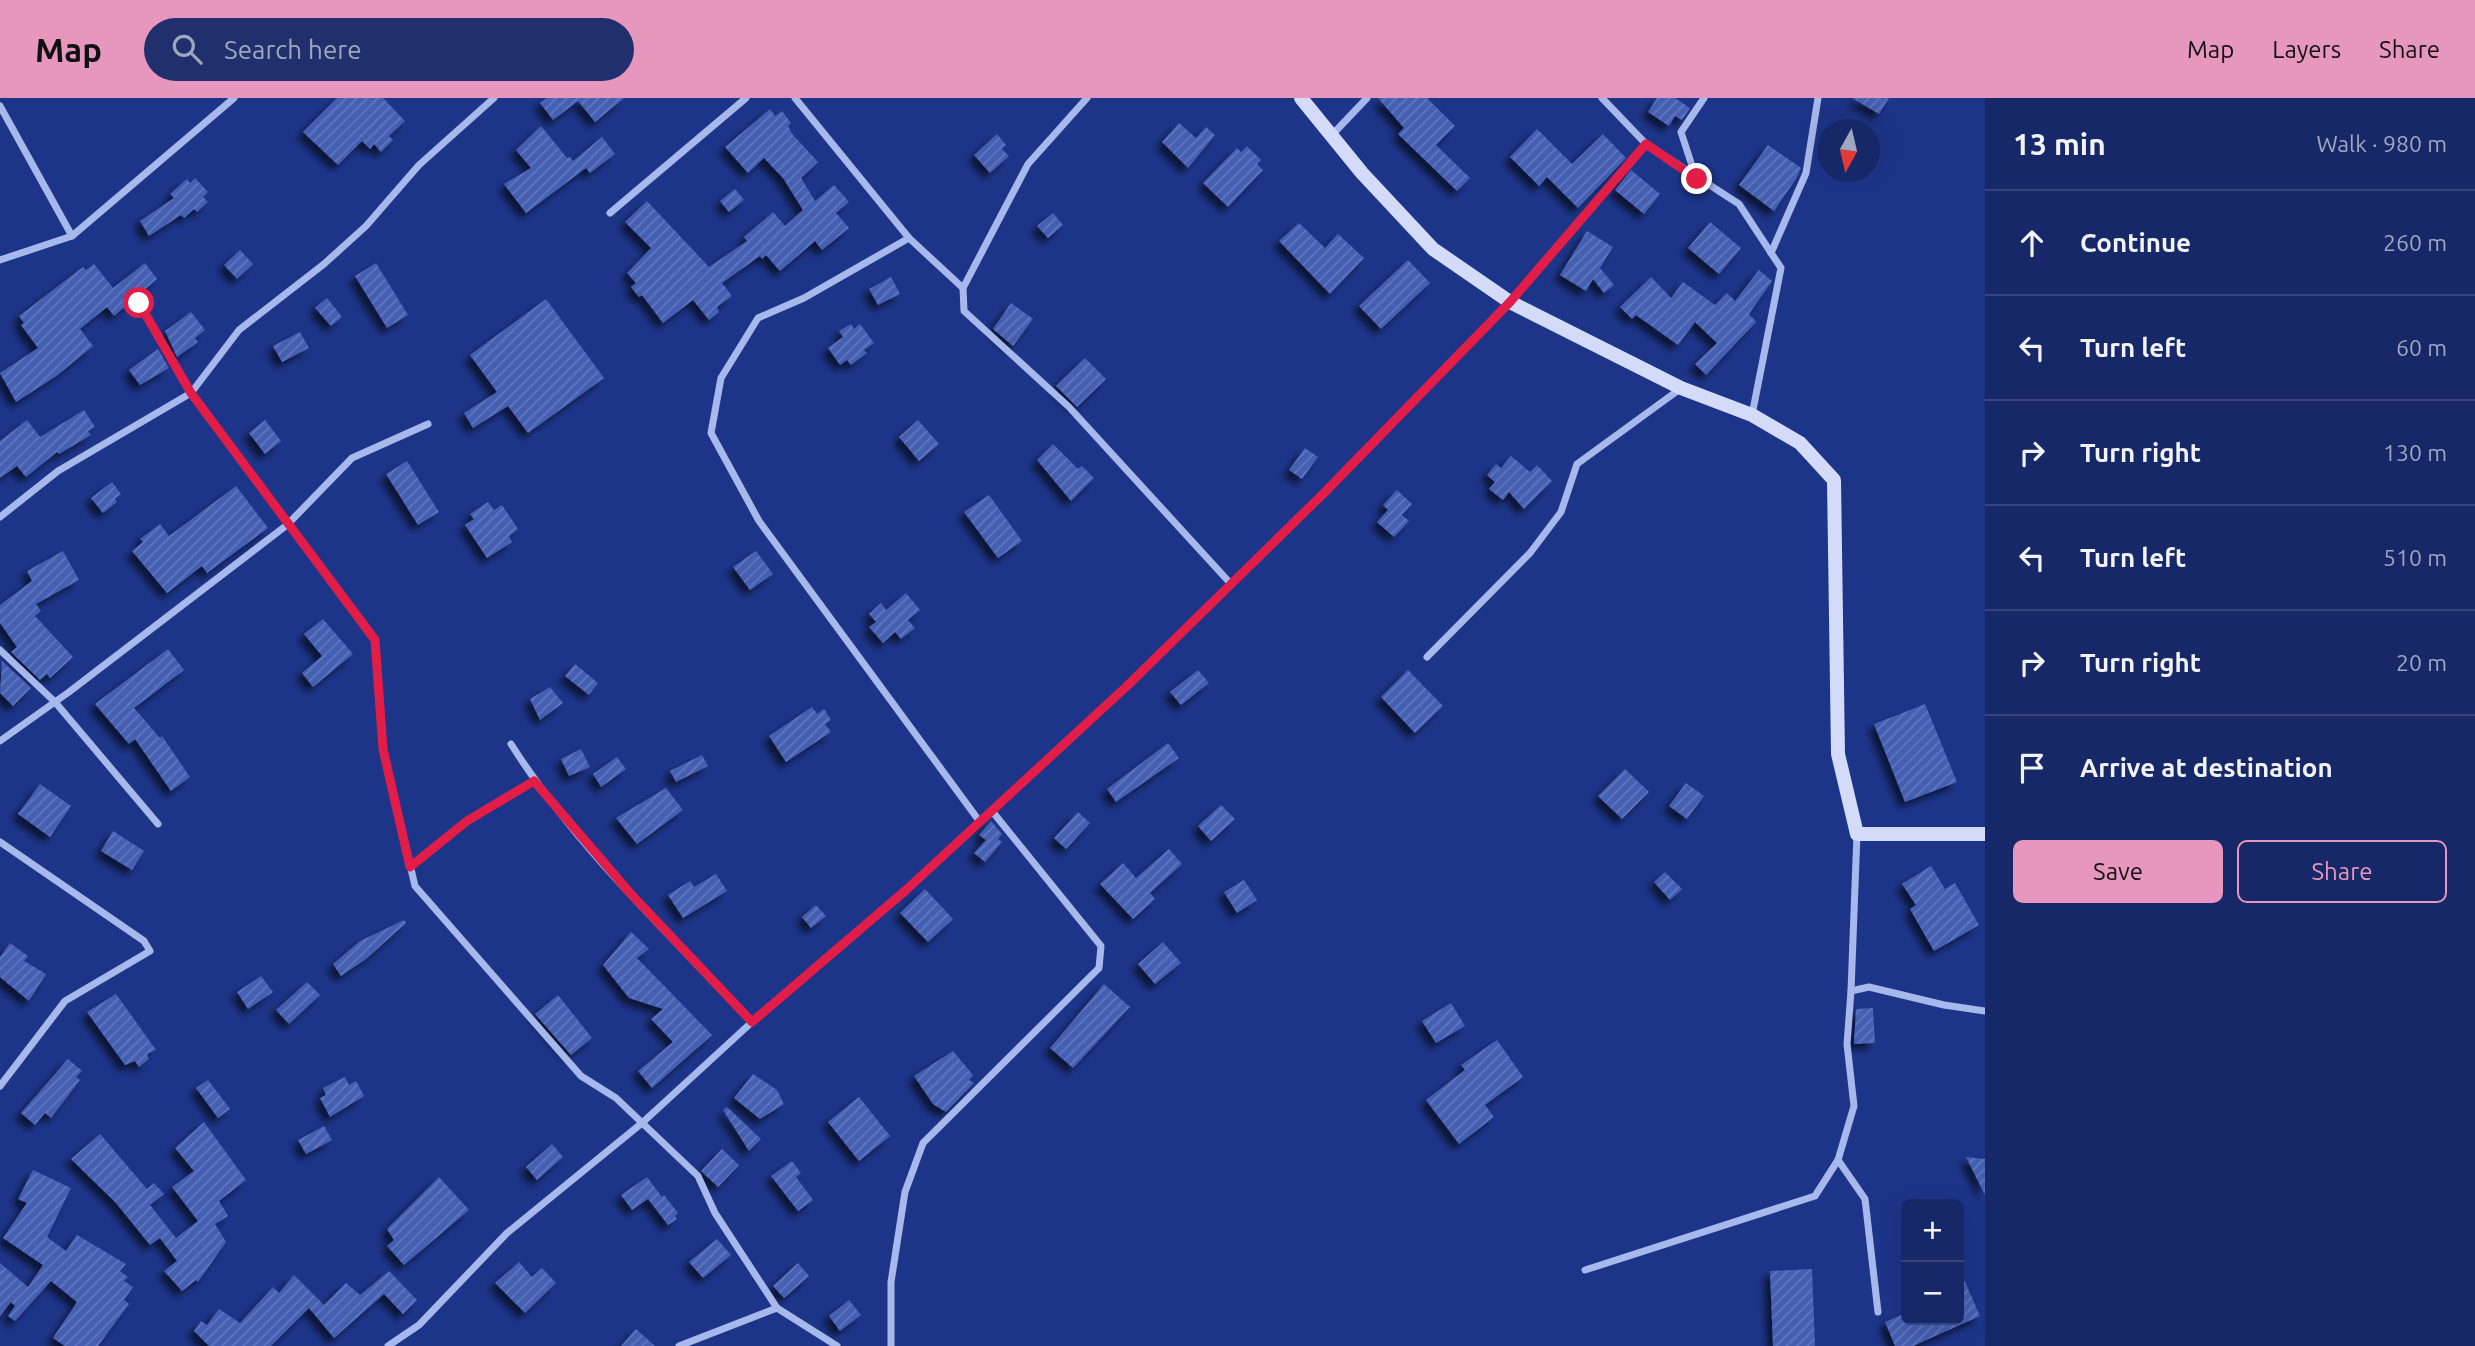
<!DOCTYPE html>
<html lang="en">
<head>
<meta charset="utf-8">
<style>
  body { margin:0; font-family:Ubuntu,sans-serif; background:#1f306d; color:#f1f3f6 }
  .controls { position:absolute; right:21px; bottom:21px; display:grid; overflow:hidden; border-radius:10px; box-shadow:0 7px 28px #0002 }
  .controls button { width:63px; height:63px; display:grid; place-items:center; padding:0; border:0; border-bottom:2px solid #35447b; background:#162867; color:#f1f3f6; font:35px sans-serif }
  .compass { position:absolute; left:1817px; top:21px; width:63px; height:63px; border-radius:50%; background:#162867; box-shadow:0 7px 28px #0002; rotate:188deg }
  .stop { position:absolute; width:21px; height:21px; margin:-16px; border:5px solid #e11d48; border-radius:50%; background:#fff }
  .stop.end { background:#e11d48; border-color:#fff; box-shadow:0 2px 7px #0008 }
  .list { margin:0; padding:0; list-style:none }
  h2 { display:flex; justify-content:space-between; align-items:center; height:91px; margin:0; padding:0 28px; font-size:30px }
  h2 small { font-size:23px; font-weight:400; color:#9ea6c0 }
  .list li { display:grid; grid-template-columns:46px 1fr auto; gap:21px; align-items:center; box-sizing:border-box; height:105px; padding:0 28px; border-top:2px solid #35447b }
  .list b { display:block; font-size:26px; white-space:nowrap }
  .list em { font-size:23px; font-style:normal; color:#9ea6c0 }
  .actions { display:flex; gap:14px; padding:21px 28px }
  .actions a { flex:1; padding:16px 0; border:2px solid #e797bd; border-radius:10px; text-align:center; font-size:24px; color:#e797bd }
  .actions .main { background:#e797bd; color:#111 }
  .icon { flex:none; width:38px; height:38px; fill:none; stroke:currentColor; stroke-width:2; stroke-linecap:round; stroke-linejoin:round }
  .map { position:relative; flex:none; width:1985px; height:1248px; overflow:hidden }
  header { display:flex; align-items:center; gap:42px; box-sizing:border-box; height:98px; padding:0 35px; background:#e797bd; color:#111 }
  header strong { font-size:33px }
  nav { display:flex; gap:38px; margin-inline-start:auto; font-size:24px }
  .search { width:490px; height:63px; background:#1f306d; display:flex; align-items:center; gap:18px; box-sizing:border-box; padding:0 24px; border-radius:38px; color:#9ea6c0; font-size:26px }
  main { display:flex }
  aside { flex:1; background:#162867 }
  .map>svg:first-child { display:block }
  .building { fill:url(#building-hatch); filter:url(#shadow) }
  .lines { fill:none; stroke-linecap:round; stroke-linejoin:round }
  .street { stroke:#a7b8ec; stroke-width:7 }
  .secondary { stroke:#d3dbf9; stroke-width:14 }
  .route { stroke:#e11d48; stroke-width:9 }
</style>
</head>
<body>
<header>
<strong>Map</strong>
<div class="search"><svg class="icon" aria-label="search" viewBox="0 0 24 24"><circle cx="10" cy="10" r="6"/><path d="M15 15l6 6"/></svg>Search here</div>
<nav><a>Map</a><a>Layers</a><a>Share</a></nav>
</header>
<main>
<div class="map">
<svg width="1985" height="1248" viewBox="0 0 1985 1248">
  <defs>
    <pattern id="building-hatch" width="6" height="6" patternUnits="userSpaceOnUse" patternTransform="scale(1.75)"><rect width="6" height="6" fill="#455fb2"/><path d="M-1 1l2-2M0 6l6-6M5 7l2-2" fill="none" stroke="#6177be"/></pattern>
    <filter id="shadow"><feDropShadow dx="-6" dy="6" stdDeviation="3.5" flood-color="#0009"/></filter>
  </defs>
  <rect width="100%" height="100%" fill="#1d3589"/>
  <g class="building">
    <path d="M 337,0 L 383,0 L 405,23 L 389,38 L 393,42 L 381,54 L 374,46 L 370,51 L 362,43 L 338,67 L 303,34 Z"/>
    <path d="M 547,0 L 624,0 L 595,24 L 578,3 L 553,22 L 540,5 Z"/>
    <path d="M 1378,0 L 1427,0 L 1455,28 L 1436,47 L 1470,80 L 1457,93 L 1398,36 L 1404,30 Z"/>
    <path d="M 1657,0 L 1675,0 L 1690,10 L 1682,22 L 1675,18 L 1669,28 L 1648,14 Z"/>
    <path d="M 1852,0 L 1889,0 L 1879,16 Z"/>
    <path d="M 770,11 L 775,18 L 782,13 L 791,25 L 788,28 L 793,37 L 818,64 L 801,80 L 815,103 L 834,87 L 849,104 L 836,115 L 849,130 L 822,152 L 815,143 L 780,173 L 766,157 L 762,161 L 760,158 L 722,185 L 732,198 L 717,209 L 719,214 L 709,222 L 693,202 L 663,225 L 642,197 L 639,199 L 631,189 L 636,185 L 627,175 L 651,150 L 625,124 L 647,103 L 709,169 L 747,143 L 744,139 L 773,114 L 785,128 L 803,112 L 783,80 L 764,60 L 748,75 L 725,49 Z"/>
    <path d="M 1179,25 L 1196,40 L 1206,29 L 1215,37 L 1188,70 L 1162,44 Z"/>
    <path d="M 541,28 L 567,60 L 570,59 L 573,63 L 602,39 L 615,56 L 590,75 L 586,70 L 526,115 L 504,86 L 531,70 L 516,52 Z"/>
    <path d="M 1537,31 L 1572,66 L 1603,36 L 1626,60 L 1578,110 L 1547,79 L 1539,88 L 1510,59 Z"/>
    <path d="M 997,36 L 1006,47 L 1002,51 L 1009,58 L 990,75 L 974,57 Z"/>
    <path d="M 1768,47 L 1801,70 L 1796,81 L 1774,113 L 1739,87 Z"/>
    <path d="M 1247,48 L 1261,62 L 1257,66 L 1263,72 L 1228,109 L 1203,85 L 1237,50 L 1241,54 Z"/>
    <path d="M 1631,72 L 1660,96 L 1644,116 L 1615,92 Z"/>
    <path d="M 195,80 L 208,94 L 203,99 L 208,104 L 197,114 L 194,111 L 184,120 L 181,117 L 149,138 L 140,123 L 174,100 L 170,96 L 187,81 L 190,85 Z"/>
    <path d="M 735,91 L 744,102 L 729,114 L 720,103 Z"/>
    <path d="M 1053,115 L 1063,127 L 1048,140 L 1037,128 Z"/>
    <path d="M 1710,124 L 1741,150 L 1719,176 L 1688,150 Z"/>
    <path d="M 1299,125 L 1325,150 L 1338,136 L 1364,160 L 1330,196 L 1279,143 Z"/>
    <path d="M 1587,133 L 1613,149 L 1600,170 L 1614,187 L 1604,195 L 1593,181 L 1586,193 L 1560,177 Z"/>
    <path d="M 240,152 L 253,166 L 237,181 L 224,167 Z"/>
    <path d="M 1408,162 L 1430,185 L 1381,231 L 1359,208 Z"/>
    <path d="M 145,165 L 157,181 L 114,218 L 107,209 L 80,231 L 93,248 L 55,279 L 16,304 L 0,275 L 38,250 L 21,227 L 24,225 L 19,218 L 83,169 L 86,172 L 94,166 L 113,190 Z"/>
    <path d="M 376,165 L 408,217 L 387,230 L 355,178 Z"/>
    <path d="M 1759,172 L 1772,183 L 1749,216 L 1756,224 L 1706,277 L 1695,266 L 1717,245 L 1695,224 L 1678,247 L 1636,217 L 1632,221 L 1620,209 L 1651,179 L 1671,200 L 1683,184 L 1715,207 L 1727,195 L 1735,203 Z"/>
    <path d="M 891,179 L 900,196 L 878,207 L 869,191 Z"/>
    <path d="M 327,200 L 342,219 L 331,228 L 315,210 Z"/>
    <path d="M 546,201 L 604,280 L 528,335 L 508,308 L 473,330 L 464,315 L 497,294 L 470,257 Z"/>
    <path d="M 1011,205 L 1033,221 L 1013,248 L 993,231 Z"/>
    <path d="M 191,214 L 205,232 L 195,240 L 198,244 L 177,259 L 165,233 Z"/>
    <path d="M 851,226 L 854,231 L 860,226 L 874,245 L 864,252 L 867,255 L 851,267 L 847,262 L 840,267 L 828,250 L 843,239 L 839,233 Z"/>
    <path d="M 300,234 L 309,250 L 282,264 L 273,248 Z"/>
    <path d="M 158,251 L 169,270 L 140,287 L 129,272 Z"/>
    <path d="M 1085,260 L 1106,281 L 1077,309 L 1056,288 Z"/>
    <path d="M 84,312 L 95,329 L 88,333 L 91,337 L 59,356 L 57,354 L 26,379 L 17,368 L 0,380 L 0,343 L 27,322 L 40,339 Z"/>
    <path d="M 265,322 L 281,343 L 265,356 L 249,335 Z"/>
    <path d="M 918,322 L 939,346 L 919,363 L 899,339 Z"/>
    <path d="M 1053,346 L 1078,371 L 1082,368 L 1094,380 L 1071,403 L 1037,362 Z"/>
    <path d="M 1305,350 L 1318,359 L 1302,381 L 1289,372 Z"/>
    <path d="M 1511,358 L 1530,374 L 1537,367 L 1552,383 L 1524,411 L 1509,394 L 1503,402 L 1489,391 L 1495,384 L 1487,377 L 1496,366 L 1501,370 Z"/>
    <path d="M 407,363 L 439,414 L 418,427 L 386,376 Z"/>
    <path d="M 112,384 L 121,396 L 115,401 L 117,404 L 103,415 L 91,400 Z"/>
    <path d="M 236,388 L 268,430 L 207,475 L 202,468 L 167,495 L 132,453 L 143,444 L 140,441 L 160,426 L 169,438 Z"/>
    <path d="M 1397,392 L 1412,406 L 1402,417 L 1409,423 L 1394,439 L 1377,424 L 1388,412 L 1383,407 Z"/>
    <path d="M 989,397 L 1022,443 L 998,460 L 964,414 Z"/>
    <path d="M 488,404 L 494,412 L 502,407 L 518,431 L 509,438 L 512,444 L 487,460 L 465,427 L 474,421 L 470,416 Z"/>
    <path d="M 63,453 L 79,482 L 36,506 L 41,513 L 35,518 L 73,559 L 50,580 L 47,576 L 40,582 L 11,554 L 17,549 L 0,525 L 0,507 L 32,483 L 27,473 Z"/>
    <path d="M 756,453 L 773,476 L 750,492 L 733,469 Z"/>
    <path d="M 906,495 L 920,512 L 908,522 L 915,530 L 901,541 L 895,534 L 883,545 L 869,529 L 876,524 L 869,516 L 881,505 L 886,512 Z"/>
    <path d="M 323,521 L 353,556 L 313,589 L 302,575 L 322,558 L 304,536 Z"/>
    <path d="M 168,551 L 184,572 L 134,610 L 160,640 L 162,638 L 190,679 L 171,693 L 135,641 L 129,646 L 95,606 Z"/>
    <path d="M 2,563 L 31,590 L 13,608 L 0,595 Z"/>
    <path d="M 575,566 L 598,585 L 589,597 L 565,578 Z"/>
    <path d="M 1198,572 L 1209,585 L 1181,607 L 1170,594 Z"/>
    <path d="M 1408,572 L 1443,608 L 1415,635 L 1381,599 Z"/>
    <path d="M 550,589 L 563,605 L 540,622 L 530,601 Z"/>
    <path d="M 1925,606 L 1957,684 L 1905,704 L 1874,626 Z"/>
    <path d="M 812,609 L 817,616 L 824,611 L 831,622 L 825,626 L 831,634 L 786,664 L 769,638 Z"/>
    <path d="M 1168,645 L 1179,660 L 1116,704 L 1107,691 Z"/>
    <path d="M 581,651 L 590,669 L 569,678 L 561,661 Z"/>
    <path d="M 702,657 L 708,668 L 676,684 L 670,673 Z"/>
    <path d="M 617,659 L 626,671 L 601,689 L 593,676 Z"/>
    <path d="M 1625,671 L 1649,694 L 1622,721 L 1598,698 Z"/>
    <path d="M 1686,685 L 1704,698 L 1687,721 L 1669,708 Z"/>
    <path d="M 40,686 L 71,708 L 50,739 L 18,716 Z"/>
    <path d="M 666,690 L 683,712 L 637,746 L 616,720 Z"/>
    <path d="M 1221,707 L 1235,721 L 1211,743 L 1198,728 Z"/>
    <path d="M 1078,714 L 1090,725 L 1066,751 L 1054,740 Z"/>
    <path d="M 991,723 L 1002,736 L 998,741 L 1002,744 L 985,764 L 974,755 L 986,742 L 979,737 Z"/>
    <path d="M 113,733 L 144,753 L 132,772 L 101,753 Z"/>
    <path d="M 1169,751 L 1182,766 L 1150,795 L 1155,801 L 1133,821 L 1100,786 L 1123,765 L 1136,780 Z"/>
    <path d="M 1931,768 L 1945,791 L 1955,785 L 1979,827 L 1934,853 L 1910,811 L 1916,807 L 1902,786 Z"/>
    <path d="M 1665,774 L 1682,791 L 1670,802 L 1654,784 Z"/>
    <path d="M 716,776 L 727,793 L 683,820 L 668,797 L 690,783 L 694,789 Z"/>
    <path d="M 1244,782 L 1257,802 L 1237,815 L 1224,794 Z"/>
    <path d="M 925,791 L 953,821 L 928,844 L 900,815 Z"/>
    <path d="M 816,807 L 826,818 L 811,830 L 802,819 Z"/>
    <path d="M 404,822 L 406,825 L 366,861 L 341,878 L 333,866 L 360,843 Z"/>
    <path d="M 631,834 L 649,851 L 637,860 L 712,937 L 652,990 L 638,973 L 673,944 L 651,921 L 663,911 L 629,900 L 603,867 Z"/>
    <path d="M 1163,844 L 1181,865 L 1155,886 L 1138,866 Z"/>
    <path d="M 10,845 L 28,858 L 24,863 L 46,876 L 29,903 L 0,879 L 0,859 Z"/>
    <path d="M 261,878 L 273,894 L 248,911 L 237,894 Z"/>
    <path d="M 307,884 L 320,897 L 289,926 L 276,912 Z"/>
    <path d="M 1104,886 L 1130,909 L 1073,970 L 1050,950 Z"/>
    <path d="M 116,896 L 156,952 L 147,956 L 149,961 L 139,969 L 135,963 L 125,967 L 87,914 Z"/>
    <path d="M 558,897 L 592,940 L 571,957 L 535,916 Z"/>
    <path d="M 1451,905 L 1465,928 L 1436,945 L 1422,923 Z"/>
    <path d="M 1873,910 L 1875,945 L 1854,946 L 1856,911 Z"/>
    <path d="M 1497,942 L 1523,979 L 1485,1007 L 1494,1019 L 1459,1046 L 1426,1002 L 1465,972 L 1461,967 Z"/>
    <path d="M 953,953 L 973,977 L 969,982 L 974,985 L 946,1014 L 933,1006 L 914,978 Z"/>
    <path d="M 68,961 L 82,973 L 76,979 L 80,982 L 51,1020 L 45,1015 L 35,1027 L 21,1015 Z"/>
    <path d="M 753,976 L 777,992 L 784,1006 L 760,1021 L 734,1000 Z"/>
    <path d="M 345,979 L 349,987 L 356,983 L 364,998 L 330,1019 L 320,1000 L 326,997 L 323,990 Z"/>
    <path d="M 208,982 L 230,1011 L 218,1020 L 196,990 Z"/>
    <path d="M 859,999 L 890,1038 L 859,1063 L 828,1024 Z"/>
    <path d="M 727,1009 L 761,1041 L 749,1053 L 723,1012 Z"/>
    <path d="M 204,1024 L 246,1082 L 219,1103 L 228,1118 L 215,1126 L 226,1144 L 198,1184 L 196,1182 L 182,1193 L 164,1173 L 177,1163 L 160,1140 L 150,1147 L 116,1105 L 71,1061 L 100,1036 L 147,1091 L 154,1085 L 164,1096 L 150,1107 L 176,1140 L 198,1123 L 172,1089 L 194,1073 L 175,1050 Z"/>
    <path d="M 324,1028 L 332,1042 L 306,1056 L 298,1042 Z"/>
    <path d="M 552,1046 L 563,1059 L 537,1082 L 526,1069 Z"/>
    <path d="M 722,1051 L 739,1067 L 718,1089 L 701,1073 Z"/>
    <path d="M 1966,1059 L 1985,1061 L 1985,1097 Z"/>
    <path d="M 792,1063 L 801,1075 L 796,1079 L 813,1102 L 798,1113 L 771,1078 Z"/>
    <path d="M 33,1072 L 71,1090 L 47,1139 L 66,1153 L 77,1137 L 126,1166 L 120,1173 L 128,1179 L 124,1183 L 133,1189 L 124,1202 L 129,1206 L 98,1248 L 65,1248 L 53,1240 L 77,1204 L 51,1183 L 15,1223 L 8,1218 L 15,1208 L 11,1204 L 0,1218 L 0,1165 L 28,1189 L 43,1167 L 3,1140 L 27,1105 L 18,1101 Z"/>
    <path d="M 439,1079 L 469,1112 L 404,1167 L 387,1148 L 394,1142 L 387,1131 Z"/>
    <path d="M 647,1079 L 662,1099 L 664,1097 L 678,1115 L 675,1118 L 677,1121 L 668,1127 L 648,1101 L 632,1112 L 621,1097 Z"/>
    <path d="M 717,1141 L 731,1157 L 703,1180 L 689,1164 Z"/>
    <path d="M 519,1164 L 532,1179 L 542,1170 L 556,1185 L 525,1215 L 495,1185 Z"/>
    <path d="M 798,1165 L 809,1178 L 784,1200 L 773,1188 Z"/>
    <path d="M 1959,1170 L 1980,1218 L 1913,1248 L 1895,1248 L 1885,1224 L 1906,1215 L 1906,1222 L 1959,1222 Z"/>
    <path d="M 1812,1171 L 1815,1248 L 1773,1248 L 1770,1173 Z"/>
    <path d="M 389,1173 L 417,1202 L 403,1216 L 384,1196 L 334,1240 L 309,1210 L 271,1248 L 209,1248 L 194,1233 L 201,1223 L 207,1227 L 219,1211 L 240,1225 L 273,1189 L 279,1195 L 294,1177 L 324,1207 L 346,1185 L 360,1197 Z"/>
    <path d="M 849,1202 L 861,1217 L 840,1233 L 829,1218 Z"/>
    <path d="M 636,1231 L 655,1248 L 621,1248 Z"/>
  </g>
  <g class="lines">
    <g class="street">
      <path d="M 795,0 L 909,140 L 963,190 L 964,213 L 1069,309 L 1231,486"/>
      <path d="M 1602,0 L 1646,46 L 1739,106 L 1781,170 L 1752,317"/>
      <path d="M 0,8 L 72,138"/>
      <path d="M 1331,38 L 1367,0"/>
      <path d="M 1696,80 L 1681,34 L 1704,0"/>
      <path d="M 610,115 L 746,0"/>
      <path d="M 909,140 L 804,200 L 758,220 L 721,280 L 711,335 L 759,423 L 980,724"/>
      <path d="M 1771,155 L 1806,75 L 1818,0"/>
      <path d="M 0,162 L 72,138 L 234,0"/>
      <path d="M 963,190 L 1028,66 L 1087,0"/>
      <path d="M 139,205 L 191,295 L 375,542 L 383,651 L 415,788 L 581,978 L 616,1000 L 698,1078 L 715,1115 L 777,1210 L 837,1248"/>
      <path d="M 0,419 L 58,373 L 191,295 L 239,232 L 324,166 L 366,128 L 419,67 L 494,0"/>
      <path d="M 0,552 L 55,604 L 158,726"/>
      <path d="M 1427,559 L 1530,455 L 1561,414 L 1577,366 L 1680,291"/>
      <path d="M 0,643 L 69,594 L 287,427 L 352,360 L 428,326"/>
      <path d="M 511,646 C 576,749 669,836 752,924"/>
      <path d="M 0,744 L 144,843 L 150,853 L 65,903 L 0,988"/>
      <path d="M 410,769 L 467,723 L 534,683"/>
      <path d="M 1851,893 L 1857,736"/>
      <path d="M 1838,1062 L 1865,1101 L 1878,1214"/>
      <path d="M 1585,1172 L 1815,1098 L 1838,1062 L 1854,1008 L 1847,946 L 1851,893 L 1869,889 L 1944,907 L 1985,913"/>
      <path d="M 388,1248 L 419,1227 L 507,1135 L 642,1025 L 752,924 L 906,792 L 1127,588 L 1325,394 L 1510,204 L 1646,46"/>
      <path d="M 679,1248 L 777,1210"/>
      <path d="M 891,1248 L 891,1184 L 905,1094 L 923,1045 L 1099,870 L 1101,848 L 992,713"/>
    </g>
    <path class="secondary" d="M 1301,0 L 1362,75 L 1433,151 L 1510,204 L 1681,290 L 1752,317 L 1800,345 L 1834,382 L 1838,656 L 1857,736 L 1985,736"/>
  </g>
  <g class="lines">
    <path class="route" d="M 139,205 L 191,295 L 375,542 L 383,651 L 410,769 L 467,723 L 534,683 L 630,795 L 752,924 L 906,792 L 1127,588 L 1325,394 L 1510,204 L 1646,46 L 1697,81"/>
  </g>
</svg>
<div class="controls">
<button>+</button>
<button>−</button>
</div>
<svg class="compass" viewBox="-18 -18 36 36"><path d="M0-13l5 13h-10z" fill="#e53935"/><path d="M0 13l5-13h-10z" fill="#9ea6c0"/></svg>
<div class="stop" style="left:139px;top:205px"></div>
<div class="stop end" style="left:1697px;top:81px"></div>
</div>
<aside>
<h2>13 min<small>Walk · 980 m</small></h2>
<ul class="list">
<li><svg class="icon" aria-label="ahead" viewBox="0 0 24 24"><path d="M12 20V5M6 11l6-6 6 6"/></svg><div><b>Continue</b></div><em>260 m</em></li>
<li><svg class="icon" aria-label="left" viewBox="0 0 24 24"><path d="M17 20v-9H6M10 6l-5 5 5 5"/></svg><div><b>Turn left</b></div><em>60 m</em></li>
<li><svg class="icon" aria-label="right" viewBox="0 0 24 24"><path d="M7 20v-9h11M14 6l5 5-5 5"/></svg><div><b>Turn right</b></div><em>130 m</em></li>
<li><svg class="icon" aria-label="left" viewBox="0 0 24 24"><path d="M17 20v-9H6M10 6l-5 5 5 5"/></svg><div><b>Turn left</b></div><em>510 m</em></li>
<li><svg class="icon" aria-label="right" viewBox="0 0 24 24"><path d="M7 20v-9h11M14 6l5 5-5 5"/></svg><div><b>Turn right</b></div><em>20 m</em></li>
<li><svg class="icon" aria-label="arrive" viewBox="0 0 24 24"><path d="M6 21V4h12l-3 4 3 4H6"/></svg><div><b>Arrive at destination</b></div></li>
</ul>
<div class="actions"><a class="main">Save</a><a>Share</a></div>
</aside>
</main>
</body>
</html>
